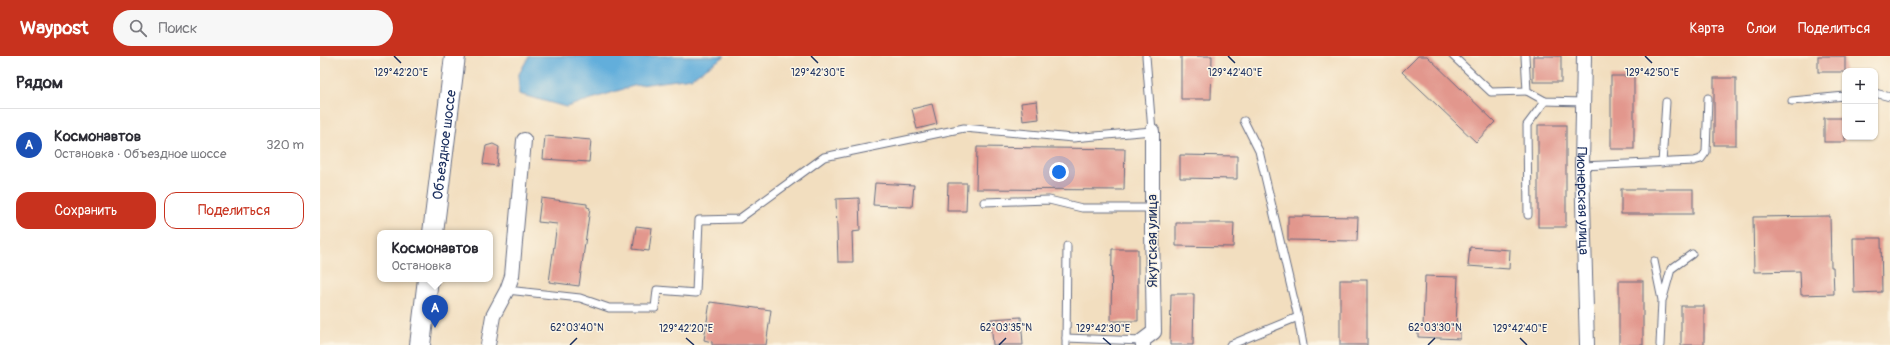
<!DOCTYPE html>
<html lang="ru">
<head>
<meta charset="utf-8">
<style>
  body { margin:0; font-family:Pangolin,sans-serif; background:#f7f7f7; color:#2b2b33 }
  .controls { position:absolute; right:12px; top:12px; display:grid; overflow:hidden; border-radius:8px; box-shadow:0 1px 3px #0004 }
  .controls button { width:36px; height:36px; display:grid; place-items:center; padding:0; border:0; border-bottom:1px solid #e1e1e2; background:#fff; color:#2b2b33; font:20px sans-serif }
  .you { position:absolute; left:739px; top:116px; width:14px; height:14px; margin:-10px; border:3px solid #fff; border-radius:50%; background:#1a73e8; box-shadow:0 0 0 6px #1a73e833 }
  .badge { display:grid; place-items:center; width:26px; height:26px; border-radius:50%; background:#c8321e; color:#fff; font-size:13px; font-weight:700 }
  .pin { position:absolute; translate:-50% -33px; filter:drop-shadow(0 1px 2px #0008) }
  .pin::after { content:''; position:absolute; top:21px; width:14px; height:12px; background:inherit; clip-path:polygon(0 0,100% 0,50% 100%) }
  .popup { position:absolute; left:57px; top:174px; width:116px; height:52px; box-sizing:border-box; display:grid; place-content:center; border-radius:8px; background:#fff; filter:drop-shadow(0 1px 3px #0005); font-size:13px; white-space:nowrap; color:#7c7c81 }
  .popup b { font-size:15px; color:#2b2b33 }
  .popup::after { content:''; position:absolute; left:50%; top:100%; margin-left:-8px; border:8px solid transparent; border-top-color:#fff }
  .list { margin:0; padding:0; list-style:none }
  h2 { display:flex; justify-content:space-between; align-items:center; height:52px; margin:0; padding:0 16px; font-size:17px }
  h2 small { font-size:13px; font-weight:400; color:#7c7c81 }
  .list li { display:grid; grid-template-columns:26px 1fr auto; gap:12px; align-items:center; box-sizing:border-box; height:72px; padding:0 16px; border-top:1px solid #e1e1e2 }
  .list b { display:block; font-size:15px; white-space:nowrap }
  .list p { margin:0; font-size:13px; white-space:nowrap; color:#7c7c81 }
  .list em { font-size:13px; font-style:normal; color:#7c7c81 }
  .actions { display:flex; gap:8px; padding:12px 16px }
  .actions a { flex:1; padding:9px 0; border:1px solid #c8321e; border-radius:12px; text-align:center; font-size:14px; color:#c8321e }
  .actions .main { background:#c8321e; color:#fff }
  .icon { flex:none; width:22px; height:22px; fill:none; stroke:currentColor; stroke-width:2; stroke-linecap:round; stroke-linejoin:round }
  .map { position:relative; flex:none; width:1570px; height:289px; overflow:hidden }
  header { display:flex; align-items:center; gap:24px; box-sizing:border-box; height:56px; padding:0 20px; background:#c8321e; color:#fff }
  header strong { font-size:19px }
  nav { display:flex; gap:22px; margin-inline-start:auto; font-size:14px }
  .search { width:280px; height:36px; background:#f7f7f7; display:flex; align-items:center; gap:10px; box-sizing:border-box; padding:0 14px; border-radius:22px; color:#7c7c81; font-size:15px }
  main { display:flex }
  aside { flex:1; background:#fff }
  .map>svg:first-child { display:block }
  .water { fill:#62aedb; stroke:#3e6e9c }
  .building { fill:#e2978d }
  .lines { fill:none; stroke-linecap:round; stroke-linejoin:round }
  .service-casing { stroke:#666c80; stroke-width:9 }
  .minor-casing { stroke:#666c80; stroke-width:16 }
  .secondary-casing { stroke:#666c80; stroke-width:22 }
  .service { stroke:#fff; stroke-width:7 }
  .minor { stroke:#fff; stroke-width:14 }
  .secondary { stroke:#fff; stroke-width:20 }
  .ticks { fill:none; stroke:#1b2f5e; stroke-width:1.5 }
  .labels { text-anchor:middle; dominant-baseline:central; stroke-width:3; stroke-linejoin:round; paint-order:stroke }
  .street-label { font-size:14px; fill:#1b2f5e; stroke:#fcf5e5 }
  .ticks-label { font-size:10px; text-anchor:middle; fill:#1b2f5e; stroke:#fcf5e5; stroke-width:3; stroke-linejoin:round; paint-order:stroke }
</style>
</head>
<body>
<header>
<strong>Waypost</strong>
<div class="search"><svg class="icon" aria-label="search" viewBox="0 0 24 24"><circle cx="10" cy="10" r="6"/><path d="M15 15l6 6"/></svg>Поиск</div>
<nav><a>Карта</a><a>Слои</a><a>Поделиться</a></nav>
</header>
<main>
<aside>
<h2>Рядом<small></small></h2>
<ul class="list">
<li><span class="badge" style="background:#1a4fb4">A</span><div><b>Космонавтов</b><p>Остановка · Объездное шоссе</p></div><em>320 m</em></li>
</ul>
<div class="actions"><a class="main">Сохранить</a><a>Поделиться</a></div>
</aside>
<div class="map">
<svg width="1570" height="289" viewBox="0 0 1570 289">
  <rect width="100%" height="100%" fill="#fcf5e5"/>
  <filter id="ink" filterUnits="userSpaceOnUse"><feTurbulence type="fractalNoise" baseFrequency=".025" numOctaves="2"/><feDisplacementMap in="SourceGraphic" scale="8" xChannelSelector="R" yChannelSelector="G"/><feConvolveMatrix kernelMatrix="1 2 1 2 8 2 1 2 1" color-interpolation-filters="sRGB"/></filter>
  <filter id="wash" filterUnits="userSpaceOnUse"><feTurbulence type="fractalNoise" baseFrequency=".012" numOctaves="4" result="noise"/><feDisplacementMap in="SourceGraphic" scale="16" xChannelSelector="R" yChannelSelector="G"/><feGaussianBlur stdDeviation="0.9" result="paint"/><feColorMatrix in="noise" values="0 0 0 0 0 0 0 0 0 0 0 0 0 0 0 0 0 1.4 0 .05"/><feComposite in="paint" operator="in"/></filter>
  <g filter="url(#wash)">
    <rect width="100%" height="100%" fill="#f2debf"/>
    <path class="water" d="M 209,0 L 405,0 L 371,22 L 313,30 L 246,51 L 199,38 L 199,18 Z"/>
    <g id="blocks">
      <g class="building">
        <path d="M 861,0 L 892,0 L 891,43 L 861,43 Z"/>
        <path d="M 1098,0 L 1107,0 L 1175,66 L 1156,86 L 1082,16 Z"/>
        <rect x="1213" y="0" width="28" height="26"/>
        <rect x="1498" y="0" width="27" height="16"/>
        <rect x="1291" y="20" width="23" height="73"/>
        <rect x="1394" y="22" width="22" height="67"/>
        <path d="M 717,45 L 719,63 L 703,65 L 701,47 Z"/>
        <path d="M 612,48 L 617,68 L 597,73 L 592,53 Z"/>
        <rect x="1504" y="62" width="21" height="24"/>
        <rect x="1218" y="69" width="28" height="102"/>
        <path d="M 225,80 L 271,84 L 269,106 L 223,103 Z"/>
        <path d="M 173,88 L 179,91 L 177,110 L 163,108 L 166,90 Z"/>
        <path d="M 657,91 L 805,93 L 804,134 L 656,133 Z"/>
        <path d="M 860,99 L 917,100 L 917,123 L 860,122 Z"/>
        <path d="M 555,127 L 594,129 L 592,151 L 553,149 Z"/>
        <path d="M 628,127 L 647,127 L 646,155 L 627,155 Z"/>
        <rect x="1301" y="133" width="72" height="25"/>
        <path d="M 221,142 L 267,148 L 267,151 L 270,152 L 259,230 L 229,226 L 237,168 L 218,166 Z"/>
        <path d="M 539,142 L 540,175 L 532,176 L 533,206 L 518,206 L 516,143 Z"/>
        <path d="M 968,160 L 1038,161 L 1037,185 L 968,184 Z"/>
        <path d="M 1510,160 L 1511,211 L 1513,211 L 1514,238 L 1481,239 L 1480,215 L 1434,216 L 1433,161 Z"/>
        <path d="M 856,167 L 914,167 L 913,191 L 856,190 Z"/>
        <path d="M 316,170 L 332,172 L 329,195 L 313,193 Z"/>
        <path d="M 1533,182 L 1561,182 L 1562,236 L 1534,237 Z"/>
        <path d="M 1150,191 L 1190,194 L 1189,213 L 1148,210 Z"/>
        <path d="M 792,193 L 818,193 L 818,265 L 791,265 Z"/>
        <path d="M 1105,220 L 1138,221 L 1136,270 L 1140,270 L 1140,283 L 1098,281 L 1098,270 L 1103,270 Z"/>
        <rect x="1020" y="224" width="27" height="65"/>
        <rect x="1299" y="225" width="24" height="64"/>
        <path d="M 851,238 L 874,238 L 873,289 L 850,289 Z"/>
        <path d="M 390,246 L 451,254 L 446,289 L 392,289 L 392,286 L 384,284 Z"/>
        <rect x="1361" y="250" width="23" height="39"/>
        <path d="M 701,261 L 703,289 L 673,289 L 671,263 Z"/>
      </g>
    </g>
  </g>
  <g filter="url(#ink)">
    <use href="#blocks" fill-opacity="0" stroke="#666c80" stroke-width="1"/>
    <g class="lines">
      <defs>
        <g id="service">
          <path d="M 1133,0 L 1171,36 L 1207,35"/>
          <path d="M 1205,0 L 1207,35 L 1225,45 L 1263,46"/>
          <path d="M 1555,37 L 1570,41"/>
          <path d="M 1472,45 L 1525,40"/>
          <path d="M 1342,107 L 1346,46"/>
          <path d="M 1262,110 L 1374,105 L 1381,103 L 1386,96 L 1388,42"/>
          <path d="M 664,146 L 729,144 L 762,152 L 832,152"/>
          <path d="M 1208,159 L 1207,69 L 1225,45"/>
          <path d="M 1334,205 L 1342,244 L 1340,289"/>
          <path d="M 187,234 L 260,242 L 289,252 L 335,252 L 337,234 L 376,237 L 379,164 L 419,163 L 504,101 L 644,72 L 753,82 L 832,75 L 826,0"/>
          <path d="M 1343,242 L 1351,213 L 1372,198"/>
          <path d="M 978,261 L 983,289"/>
          <path d="M 746,282 L 822,285"/>
          <path d="M 746,289 L 747,190"/>
          <path d="M 910,289 L 978,261 L 939,95 L 924,65"/>
        </g>
        <g id="minor">
          <path id="s1" d="M 1264,0 L 1262,110 L 1267,289"/>
          <path d="M 168,289 L 173,260 L 187,234 L 192,220 L 204,84"/>
          <path d="M 823,289 L 822,285 L 834,276 L 832,174 L 832,75"/>
        </g>
        <g id="secondary">
          <path id="s2" d="M 113,177 L 135,0"/>
          <path d="M 100,289 L 108,223"/>
        </g>
      </defs>
      <use href="#service" class="service-casing"/>
      <use href="#minor" class="minor-casing"/>
      <use href="#secondary" class="secondary-casing"/>
      <use href="#service" class="service"/>
      <use href="#minor" class="minor"/>
      <use href="#secondary" class="secondary"/>
    </g>
  </g>
  <path class="ticks" d="M 74,0 L 81,7M 491,0 L 498,7M 908,0 L 915,7M 1325,0 L 1332,7M 366,282 L 374,289M 783,282 L 791,289M 1200,282 L 1207,289M 250,289 L 257,282M 679,289 L 686,282M 1108,289 L 1115,282"/>
  <g class="labels">
    <g class="street-label">
      <text stroke="none"><textPath href="#s2" startOffset="89">Объездное шоссе</textPath></text>
      <text stroke="none"><textPath href="#s1" startOffset="145">Пионерская улица</textPath></text>
      <text transform="translate(832 185) rotate(-90)">Якутская улица</text>
    </g>
  </g>
  <g class="ticks-label">
    <text x="81" y="20">129°42'20"E</text>
    <text x="498" y="20">129°42'30"E</text>
    <text x="915" y="20">129°42'40"E</text>
    <text x="1332" y="20">129°42'50"E</text>
    <text x="257" y="275">62°03'40"N</text>
    <text x="686" y="275">62°03'35"N</text>
    <text x="1115" y="275">62°03'30"N</text>
    <text x="366" y="276">129°42'20"E</text>
    <text x="783" y="276">129°42'30"E</text>
    <text x="1200" y="276">129°42'40"E</text>
  </g>
</svg>
<div class="controls">
<button>+</button>
<button>−</button>
</div>
<div class="you"></div>
<div class="pin badge" style="left:115px;top:272px;background:#1a4fb4">A</div>
<div class="popup"><b>Космонавтов</b>Остановка</div>
</div>
</main>
</body>
</html>
